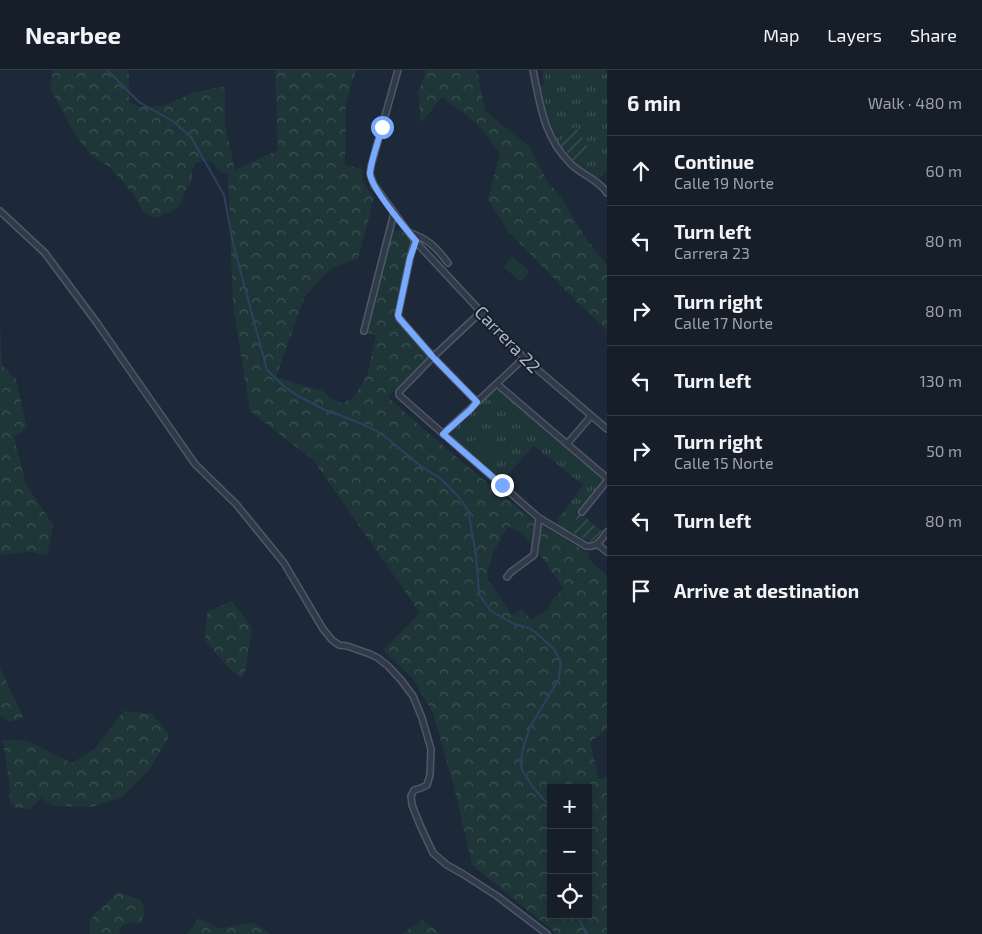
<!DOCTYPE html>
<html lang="en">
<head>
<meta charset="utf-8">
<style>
  body { margin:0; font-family:"Exo 2",sans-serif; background:#232b36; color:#f1f3f6 }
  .controls { position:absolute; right:15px; bottom:15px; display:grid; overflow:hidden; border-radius:0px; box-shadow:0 2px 8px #0003 }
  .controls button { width:45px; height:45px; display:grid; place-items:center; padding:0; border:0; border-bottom:1px solid #353c47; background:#161e2a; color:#f1f3f6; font:25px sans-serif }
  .stop { position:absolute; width:15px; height:15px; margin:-11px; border:4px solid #76a9ff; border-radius:50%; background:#fff }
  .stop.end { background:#76a9ff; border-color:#fff; box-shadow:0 1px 5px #0008 }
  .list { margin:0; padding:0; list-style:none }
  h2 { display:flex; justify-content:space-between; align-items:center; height:65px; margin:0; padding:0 20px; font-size:21px }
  h2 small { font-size:16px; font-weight:400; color:#9ea2a8 }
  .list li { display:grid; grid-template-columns:32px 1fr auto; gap:15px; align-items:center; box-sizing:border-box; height:70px; padding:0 20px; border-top:1px solid #353c47 }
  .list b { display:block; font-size:19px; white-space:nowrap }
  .list p { margin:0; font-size:16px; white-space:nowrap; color:#9ea2a8 }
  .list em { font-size:16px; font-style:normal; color:#9ea2a8 }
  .icon { flex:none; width:28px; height:28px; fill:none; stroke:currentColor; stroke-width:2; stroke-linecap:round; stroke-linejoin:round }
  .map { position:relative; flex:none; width:607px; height:864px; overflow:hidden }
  header { display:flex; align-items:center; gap:30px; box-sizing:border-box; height:70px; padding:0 25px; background:#161e2a; border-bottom:1px solid #353c47 }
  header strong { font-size:24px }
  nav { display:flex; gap:28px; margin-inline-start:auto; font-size:18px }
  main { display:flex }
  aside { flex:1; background:#161e2a }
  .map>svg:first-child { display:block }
  .grass { fill:url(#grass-tufts) }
  .forest { fill:url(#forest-crowns); fill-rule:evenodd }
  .garden { fill:url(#garden-furrows) }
  .pitch { fill:#1f3639 }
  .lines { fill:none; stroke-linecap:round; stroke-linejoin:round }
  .stream { stroke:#2d415f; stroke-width:2 }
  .minor-casing { stroke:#4e5867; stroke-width:8 }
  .minor { stroke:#313a49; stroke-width:5 }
  .route { stroke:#76a9ff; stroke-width:6 }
  .labels { text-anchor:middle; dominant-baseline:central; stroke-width:4; stroke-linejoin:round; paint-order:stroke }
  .street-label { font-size:18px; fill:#aab5c6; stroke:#171f2d }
</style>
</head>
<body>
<header>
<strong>Nearbee</strong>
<nav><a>Map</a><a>Layers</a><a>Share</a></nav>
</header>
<main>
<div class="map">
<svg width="607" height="864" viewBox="0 0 607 864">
  <defs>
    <pattern id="grass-tufts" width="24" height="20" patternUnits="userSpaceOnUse" patternTransform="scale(1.25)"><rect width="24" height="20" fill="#1f3639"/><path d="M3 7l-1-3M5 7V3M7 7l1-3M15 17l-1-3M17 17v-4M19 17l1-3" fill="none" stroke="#3d5154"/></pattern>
    <pattern id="forest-crowns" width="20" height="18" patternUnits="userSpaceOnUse" patternTransform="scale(1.25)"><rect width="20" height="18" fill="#1f3639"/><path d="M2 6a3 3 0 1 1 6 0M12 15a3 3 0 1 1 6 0" fill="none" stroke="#3d5154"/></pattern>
    <pattern id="garden-furrows" width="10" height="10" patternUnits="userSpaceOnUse" patternTransform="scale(1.25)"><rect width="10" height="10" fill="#1f3639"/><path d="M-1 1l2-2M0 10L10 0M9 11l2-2" fill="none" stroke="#3d5154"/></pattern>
  </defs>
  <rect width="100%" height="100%" fill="#1d2838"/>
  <g class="grass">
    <path d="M 542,0 L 607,0 L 607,101 L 598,109 L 576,94 L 591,83 L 575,57 L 559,72 L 548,49 L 540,16 L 545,14 Z"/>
    <path d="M 494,320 L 500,321 L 604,409 L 603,412 L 578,443 L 570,461 L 559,456 L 556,452 L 583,415 L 534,376 L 499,414 L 448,372 L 450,364 Z"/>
  </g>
  <g class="forest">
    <path d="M 53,0 L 128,0 L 129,2 L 129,32 L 139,37 L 166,35 L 192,23 L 225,16 L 225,55 L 235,100 L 278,80 L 275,0 L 356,0 L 346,33 L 345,95 L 362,99 L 363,112 L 374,128 L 358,189 L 336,196 L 325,204 L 304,228 L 276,307 L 323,321 L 330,328 L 342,333 L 353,328 L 367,306 L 376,266 L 367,262 L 392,161 L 401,159 L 411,172 L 394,248 L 429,287 L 429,290 L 388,327 C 435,370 483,410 532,449 L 534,453 L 534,475 L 532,475 C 525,466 518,461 508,456 L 491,487 L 487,508 L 512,545 L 522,539 L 531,550 L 548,539 L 553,528 L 564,519 L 539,483 L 542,457 L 543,456 L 590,484 L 589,490 L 607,506 L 607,659 L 590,672 L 599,709 L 607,707 L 607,864 L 557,864 L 472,795 L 454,717 L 433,643 L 413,609 L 383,580 L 420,543 L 314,391 L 250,341 L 233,236 L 228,104 L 218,101 L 212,91 L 195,93 L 192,101 L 192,111 L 186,120 L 181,134 L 173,141 L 155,148 L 144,143 L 133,124 L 111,98 L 91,85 L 75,65 L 50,18 ZM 551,718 L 588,718 L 588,845 L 551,845 Z"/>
    <path d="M 426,0 L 477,0 L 485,41 L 530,77 L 547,111 L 562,129 L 587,170 L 607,195 L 607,260 L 574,229 L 508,161 L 488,129 L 500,83 L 478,55 L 442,27 L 421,53 L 418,23 Z"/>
    <path d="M 0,253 L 2,295 L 16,309 L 27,358 L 14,367 L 26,414 L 53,455 L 47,486 L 32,482 L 0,485 Z"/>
    <path d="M 232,531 L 252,558 L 245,603 L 241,608 L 228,597 L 205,570 L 207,542 Z"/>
    <path d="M 0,598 L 23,647 L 10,652 L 0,645 Z"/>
    <path d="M 124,641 L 152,644 L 169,664 L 167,670 L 149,700 L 121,728 L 91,737 L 52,736 L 42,728 L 29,739 L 17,738 L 10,733 L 9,711 L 3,670 L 28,671 L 72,693 L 94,679 Z"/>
    <path d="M 118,822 L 141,830 C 145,838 146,846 139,854 L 129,852 L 122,856 L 119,864 L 90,864 L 90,852 L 94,844 L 105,835 Z"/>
    <path d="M 199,848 L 220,859 L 252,852 L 271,864 L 187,864 Z"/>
    <path d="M 422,850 L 441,864 L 402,864 Z"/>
  </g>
  <g class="garden">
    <path d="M 576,57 L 591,83 L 576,94 L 559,72 Z"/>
    <path d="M 579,442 L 602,461 L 595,469 L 590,472 L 570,461 Z"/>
  </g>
  <g class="pitch">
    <path d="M 512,186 L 530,201 L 521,212 L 503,197 Z"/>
    <path d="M 477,367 L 499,384 L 490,396 L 468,379 Z"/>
  </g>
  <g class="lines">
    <g class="stream">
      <path d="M 107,0 L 139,32 L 174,52 L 191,67 L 224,125 L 233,173 L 267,300 L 285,317 L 298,326 L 327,341 L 340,345 L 369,357 L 383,365 L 421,396 L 441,409 L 457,425 L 468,440 L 476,485 L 479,524 L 491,541 L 514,554 L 529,558 L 535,562 L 554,579 L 561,592 L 559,609 L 530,657 L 522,682 L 521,698 L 533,717 L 551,738"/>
      <path d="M 577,845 L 587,864"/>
    </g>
    <defs>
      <g id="minor">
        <path d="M 398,0 L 371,96 L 370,104 L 374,115 L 415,171 L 524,288 L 607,359"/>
        <path d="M 533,0 C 540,35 544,67 570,93 C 581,105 598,109 607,123"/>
        <path d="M 0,141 L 45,183 L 97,253 L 195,394 L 236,434 L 284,493 L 323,559 L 332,570 L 339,575 L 347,576 L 370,584 L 378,588 L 388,596 L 401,610 L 413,626 L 422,648 L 431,679 L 430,705 L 427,715 L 421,718 L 414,720 L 411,726 L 412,735 L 420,755 L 433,783 L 447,795 L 463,804 L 497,826 L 547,864"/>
        <path d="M 410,163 C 427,168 437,178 448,193"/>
        <path d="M 415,171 L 410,188 L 398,245 L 399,248 L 433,287 L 477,332"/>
        <path d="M 481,242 L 433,287 L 399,322 L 399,325 L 539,448 L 586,476 C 597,478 601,470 607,462"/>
        <path d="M 364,261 L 394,143"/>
        <path d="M 497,314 L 607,408"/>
        <path d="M 443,364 L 470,339 L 477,332 L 524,288"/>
        <path d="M 567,374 L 591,346"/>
        <path d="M 582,442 L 607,411"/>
        <path d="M 597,474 L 607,482"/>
        <path d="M 507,507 L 511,502 L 534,485 L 539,448"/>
      </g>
    </defs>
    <use href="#minor" class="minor-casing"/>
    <use href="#minor" class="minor"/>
  </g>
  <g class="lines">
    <path class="route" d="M 382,57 C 379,70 371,90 370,103 C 370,117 405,158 416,171 L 410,188 L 398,245 L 399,248 L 433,287 L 477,332 L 470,340 L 443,364 L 502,415"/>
  </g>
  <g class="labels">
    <g class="street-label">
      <text transform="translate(508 269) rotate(46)">Carrera 22</text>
    </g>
  </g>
</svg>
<div class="controls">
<button>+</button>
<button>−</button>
<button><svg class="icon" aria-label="locate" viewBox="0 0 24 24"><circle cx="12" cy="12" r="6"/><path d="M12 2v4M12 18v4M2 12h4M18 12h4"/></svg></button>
</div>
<div class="stop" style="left:382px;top:57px"></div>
<div class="stop end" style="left:502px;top:415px"></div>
</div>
<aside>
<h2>6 min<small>Walk · 480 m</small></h2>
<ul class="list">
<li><svg class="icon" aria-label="ahead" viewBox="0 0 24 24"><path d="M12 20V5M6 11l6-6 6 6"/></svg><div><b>Continue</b><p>Calle 19 Norte</p></div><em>60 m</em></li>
<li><svg class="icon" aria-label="left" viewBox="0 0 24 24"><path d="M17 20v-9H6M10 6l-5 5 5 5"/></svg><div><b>Turn left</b><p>Carrera 23</p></div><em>80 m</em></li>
<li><svg class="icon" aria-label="right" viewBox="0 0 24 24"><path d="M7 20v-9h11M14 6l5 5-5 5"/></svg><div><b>Turn right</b><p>Calle 17 Norte</p></div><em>80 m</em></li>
<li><svg class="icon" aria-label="left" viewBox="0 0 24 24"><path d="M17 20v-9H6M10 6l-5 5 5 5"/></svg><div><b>Turn left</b></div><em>130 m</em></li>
<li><svg class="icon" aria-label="right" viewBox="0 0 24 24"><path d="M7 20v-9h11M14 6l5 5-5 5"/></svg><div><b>Turn right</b><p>Calle 15 Norte</p></div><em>50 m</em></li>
<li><svg class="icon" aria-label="left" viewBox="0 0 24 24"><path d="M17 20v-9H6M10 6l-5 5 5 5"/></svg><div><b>Turn left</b></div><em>80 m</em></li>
<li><svg class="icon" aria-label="arrive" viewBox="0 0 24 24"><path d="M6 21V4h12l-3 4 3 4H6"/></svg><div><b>Arrive at destination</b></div></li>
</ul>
</aside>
</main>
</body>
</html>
